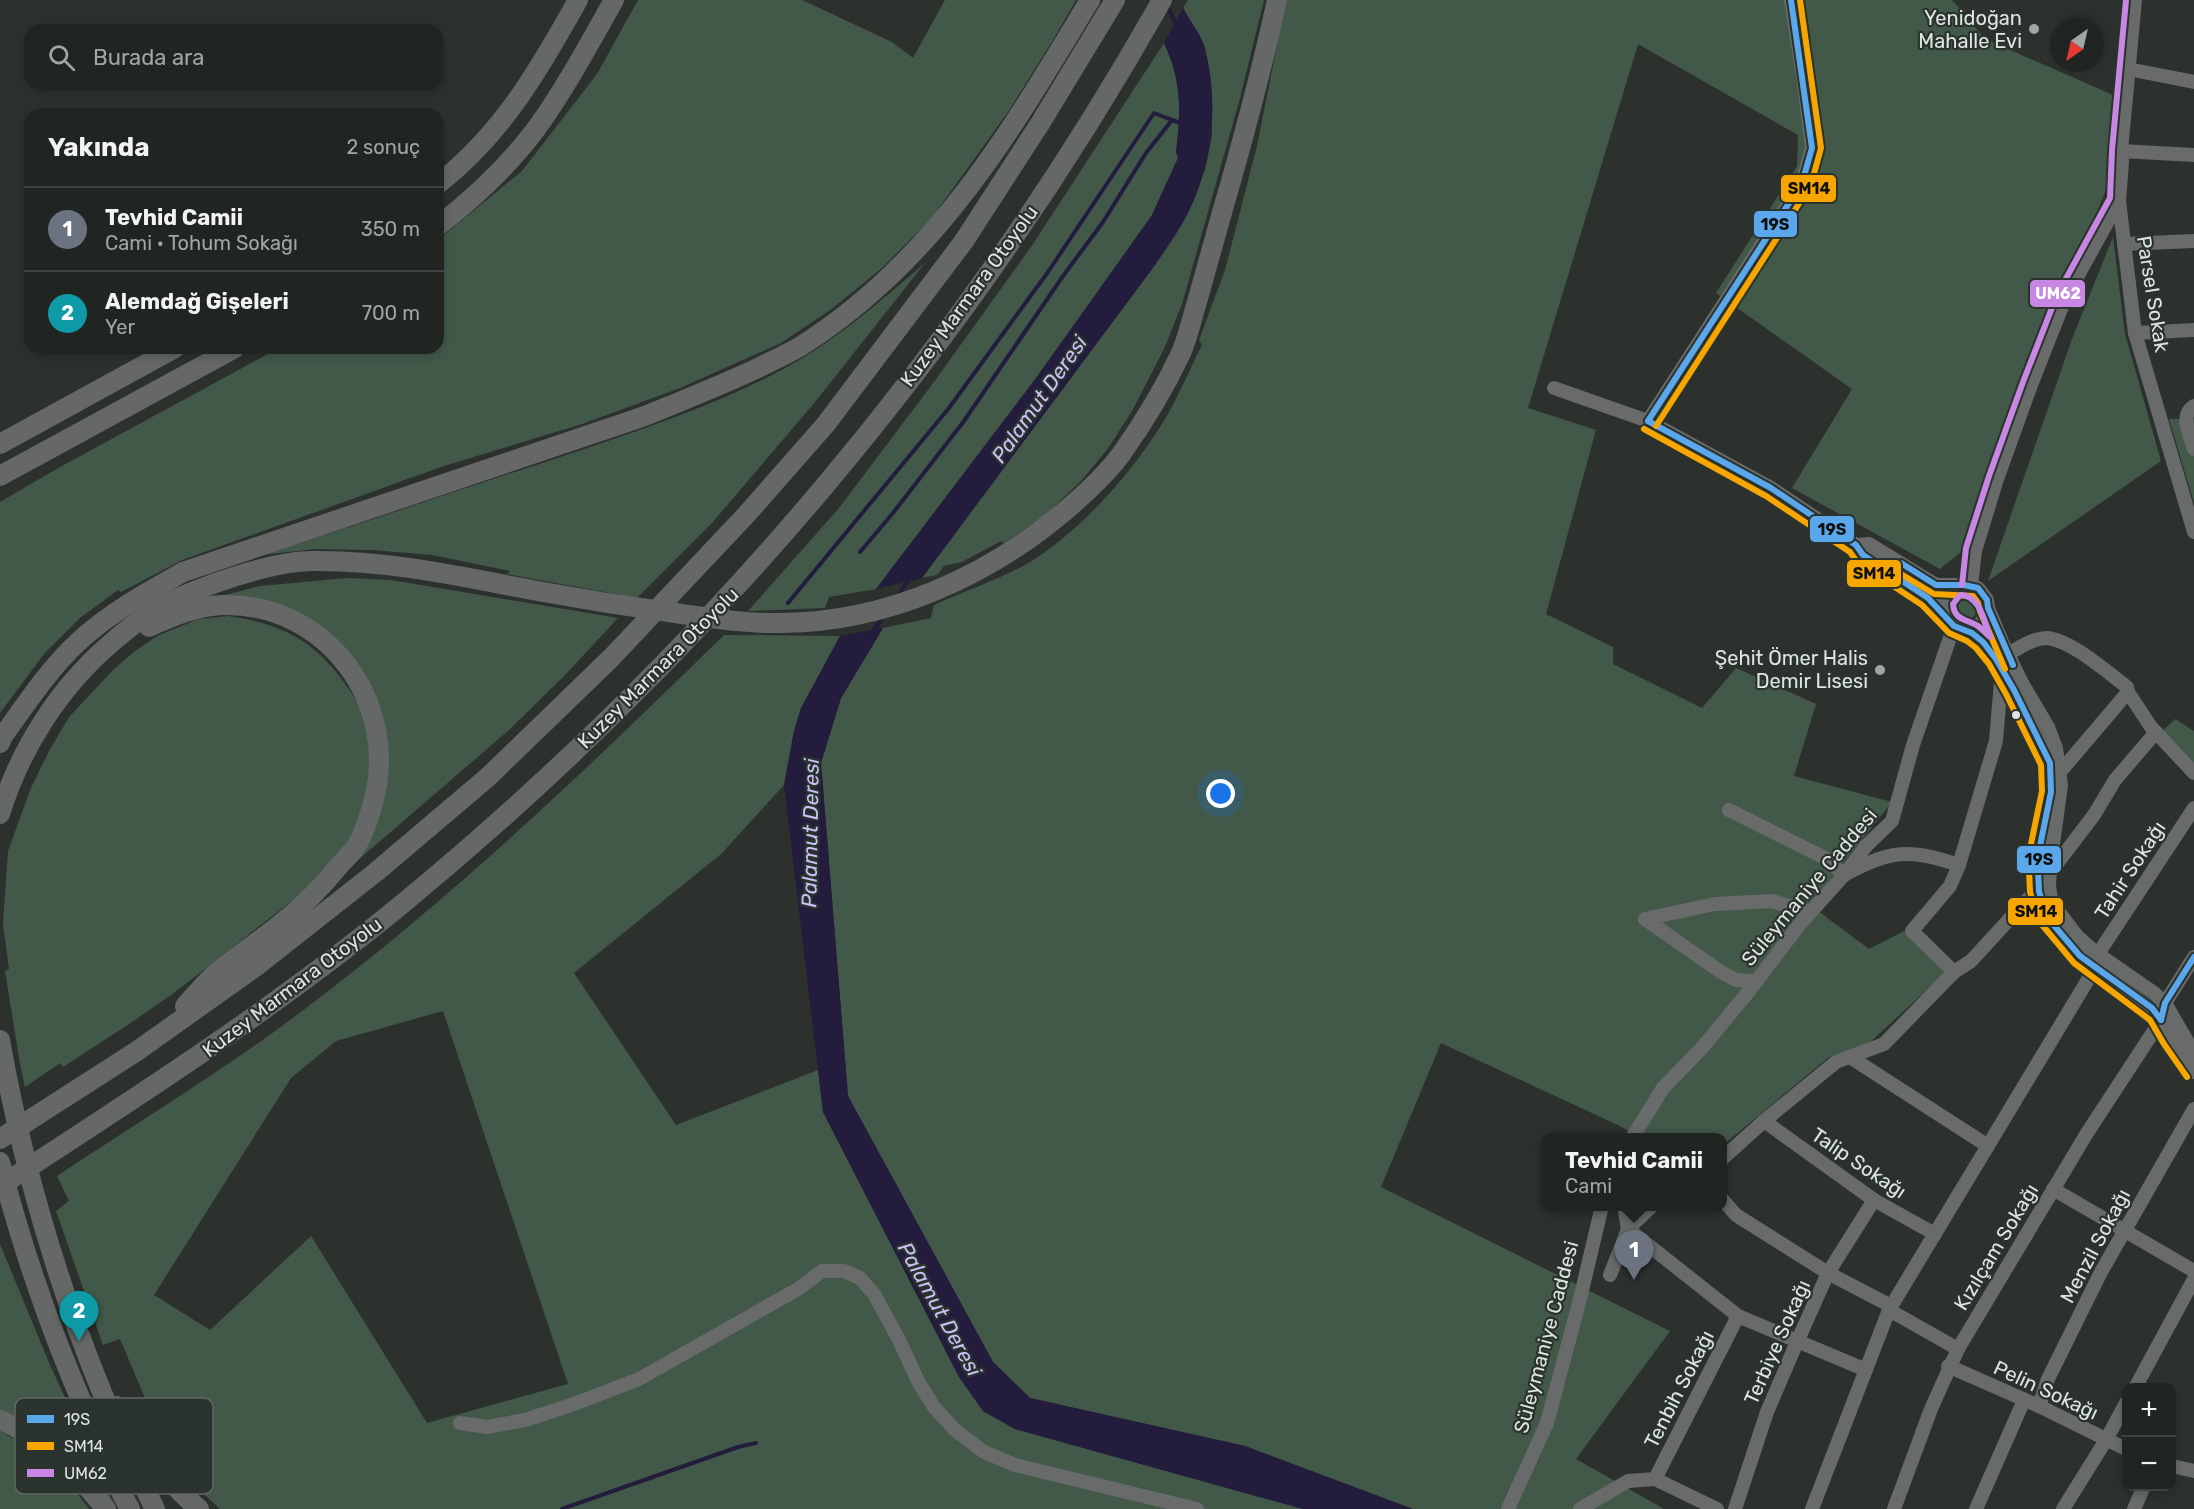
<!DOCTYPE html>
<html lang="tr">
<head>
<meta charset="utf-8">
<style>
  body { margin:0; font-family:Rubik,sans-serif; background:#2d312f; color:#f1f3f6 }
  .controls { position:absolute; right:18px; bottom:18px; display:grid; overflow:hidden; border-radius:12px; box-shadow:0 3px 9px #0003 }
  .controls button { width:54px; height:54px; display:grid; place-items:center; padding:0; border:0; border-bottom:2px solid #3e4240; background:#212522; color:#f1f3f6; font:30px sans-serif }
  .compass { position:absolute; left:2050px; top:18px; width:54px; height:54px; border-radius:50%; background:#212522; box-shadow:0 3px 9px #0003; rotate:214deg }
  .you { position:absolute; left:1221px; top:794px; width:21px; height:21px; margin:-15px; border:4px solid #fff; border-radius:50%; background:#1a73e8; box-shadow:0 0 0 9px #1a73e833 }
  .badge { display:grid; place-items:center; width:39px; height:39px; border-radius:50%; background:#a0a6a2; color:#fff; font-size:20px; font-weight:700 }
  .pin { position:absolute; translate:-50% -50px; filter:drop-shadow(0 2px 3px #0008) }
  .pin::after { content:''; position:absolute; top:32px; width:21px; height:18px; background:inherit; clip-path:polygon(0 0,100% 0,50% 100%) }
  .popup { position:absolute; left:1541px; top:1133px; width:186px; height:78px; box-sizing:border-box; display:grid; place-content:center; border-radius:12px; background:#212522; filter:drop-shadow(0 2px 4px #0005); font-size:20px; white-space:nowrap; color:#a2a5a5 }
  .popup b { font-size:22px; color:#f1f3f6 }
  .popup::after { content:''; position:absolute; left:50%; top:100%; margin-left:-12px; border:12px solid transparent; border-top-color:#212522 }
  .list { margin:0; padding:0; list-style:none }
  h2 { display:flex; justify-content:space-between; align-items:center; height:78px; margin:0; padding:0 24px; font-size:26px }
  h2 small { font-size:20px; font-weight:400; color:#a2a5a5 }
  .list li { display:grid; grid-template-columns:39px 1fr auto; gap:18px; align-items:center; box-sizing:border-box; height:84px; padding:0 24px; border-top:2px solid #3e4240 }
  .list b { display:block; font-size:22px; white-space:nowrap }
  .list p { margin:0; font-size:20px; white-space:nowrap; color:#a2a5a5 }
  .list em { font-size:20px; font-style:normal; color:#a2a5a5 }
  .icon { flex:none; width:33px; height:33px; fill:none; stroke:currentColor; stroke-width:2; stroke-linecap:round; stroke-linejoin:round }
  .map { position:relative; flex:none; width:2194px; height:1509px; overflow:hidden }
  .search { position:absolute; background:#212522; box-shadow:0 3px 9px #0003; left:24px; top:24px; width:420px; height:66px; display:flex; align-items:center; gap:15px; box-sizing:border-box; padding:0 21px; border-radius:18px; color:#a2a5a5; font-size:22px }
  .panel { position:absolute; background:#212522; box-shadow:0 3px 9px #0003; left:24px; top:108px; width:420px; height:246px; border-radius:18px }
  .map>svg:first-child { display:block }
  .green { fill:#42594a; fill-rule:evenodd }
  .water { fill:#231c3c }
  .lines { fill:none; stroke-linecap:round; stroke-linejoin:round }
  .stream { stroke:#231c3c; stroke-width:4 }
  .minor { stroke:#696a6a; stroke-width:14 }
  .highway { stroke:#666868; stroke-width:20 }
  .bus-1-casing { stroke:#2a332d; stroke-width:10 }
  .bus-2-casing { stroke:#2a332d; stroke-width:10 }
  .bus-3-casing { stroke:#2a332d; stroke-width:10 }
  .bus-1 { stroke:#5aa8eb; stroke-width:6 }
  .bus-2 { stroke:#f7a600; stroke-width:6 }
  .bus-3 { stroke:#c787e3; stroke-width:6 }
  .poi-dot { fill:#a0a6a2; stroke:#2a332d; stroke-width:2 }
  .bus-dot { fill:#dfe5e1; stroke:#2a332d; stroke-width:2 }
  .labels { text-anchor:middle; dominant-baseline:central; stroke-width:4.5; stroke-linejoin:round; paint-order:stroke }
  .poi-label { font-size:20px; fill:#dfe5e1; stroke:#2a332d; text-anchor:end }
  .street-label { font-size:20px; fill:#dfe5e1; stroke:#2a332d }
  .water-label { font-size:21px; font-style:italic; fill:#cac1f8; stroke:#2a332d }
  .key { fill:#2a332d; stroke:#606863; stroke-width:1.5 }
  .key-label { font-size:16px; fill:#dfe5e1 }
  .line-badge { stroke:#2a332d; stroke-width:2 }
  .badge-label { font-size:16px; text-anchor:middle; font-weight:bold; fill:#fff }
  .pale-badge-label { font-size:16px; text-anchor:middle; font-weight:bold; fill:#111 }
</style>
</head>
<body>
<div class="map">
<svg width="2194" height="1509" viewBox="0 0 2194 1509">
  <rect width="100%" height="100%" fill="#2c312e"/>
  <g class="green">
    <path d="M 638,0 L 802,0 L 892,42 L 913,58 L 945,0 L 1076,0 L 1053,40 L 1008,112 L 931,219 L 882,268 L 833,308 L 781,343 L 680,388 L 582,424 L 444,466 L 182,560 L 121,592 L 118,590 L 80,618 L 44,654 L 0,713 L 0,502 L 60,467 L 279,348 L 438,348 L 438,240 L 522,171 L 597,74 Z"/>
    <path d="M 1188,0 L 1264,0 L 1240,98 L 1182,304 L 1164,349 L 1132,411 L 1109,447 L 1082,480 L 1044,516 L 1004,543 L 1001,541 L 962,562 L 944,566 L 937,575 L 922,578 L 1155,265 L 1205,171 L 1212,136 L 1211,90 L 1205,47 L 1183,8 Z"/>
    <path d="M 1286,0 L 1952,0 L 1985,39 L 2120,98 L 2105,192 L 1962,551 L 1940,569 L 1792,488 L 1852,389 L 1716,293 L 1797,166 L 1798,135 L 1638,44 L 1528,408 L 1596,430 L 1546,614 L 1613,647 L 1613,664 L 1702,708 L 1736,668 L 1816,704 L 1794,776 L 1892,802 L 1810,905 L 1869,949 L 1904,931 L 1945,973 L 1867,1045 L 1829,1057 L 1723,1145 L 1722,1138 L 1639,1137 L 1622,1127 L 1441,1043 L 1381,1187 L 1670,1331 L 1576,1459 L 1664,1509 L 1413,1509 L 1245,1446 L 1030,1398 L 993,1362 L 848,1096 L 821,763 L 841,698 L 883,628 L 931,618 L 934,605 C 963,592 995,581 1023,566 C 1076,537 1134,471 1165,419 C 1179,395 1190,369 1202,345 L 1199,340 L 1225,270 L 1257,146 Z"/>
    <path d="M 1164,43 C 1182,81 1181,111 1176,152 L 1178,158 L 1152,215 L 1118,263 L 1035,379 L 876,589 L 829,597 L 825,608 L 748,611 L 839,508 L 934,382 L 1031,247 Z"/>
    <path d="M 2113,237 L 2125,334 L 2161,461 L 1988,581 L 2072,339 Z"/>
    <path d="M 925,263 L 815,402 L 712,523 L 637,598 L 507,574 L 510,571 L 432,555 L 372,550 L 314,549 L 262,555 C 349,528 435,498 521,470 C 605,442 692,415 772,375 C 829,347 877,304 925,263 Z"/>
    <path d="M 2169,419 L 2194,419 L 2194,503 Z"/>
    <path d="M 348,578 L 391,580 L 618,618 L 565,675 L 509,730 L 350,867 L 387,760 L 334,640 L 213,598 L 260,586 Z"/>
    <circle cx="1965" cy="608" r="12"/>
    <path d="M 228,616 C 289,625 319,644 353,695 C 372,723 375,779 363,810 C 357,827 345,847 334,861 C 310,890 277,912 248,935 C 218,958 189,983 158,1004 C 127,1026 95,1046 63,1067 L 60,1063 L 25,1087 L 20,1064 L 5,971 L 9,969 L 3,924 L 8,851 L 31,788 L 48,753 L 69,717 L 114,669 L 135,651 L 159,635 L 199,619 Z"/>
    <path d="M 724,635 L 840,636 L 801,708 L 794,731 L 784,785 L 721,854 L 574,973 L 676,1125 L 818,1070 L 823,1112 L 959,1377 L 983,1411 L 1015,1429 L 1303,1509 L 220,1509 L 173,1465 L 140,1419 L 136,1419 L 128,1407 L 145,1398 L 120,1339 L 103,1345 L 56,1211 L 69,1201 L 57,1176 C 138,1122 221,1072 298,1014 C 451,900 588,768 724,635 ZM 443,1011 L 568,1384 L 427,1423 L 311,1236 L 210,1330 L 154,1295 L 291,1078 L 336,1041 Z"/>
    <path d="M 2175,719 L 2194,731 L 2194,770 L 2153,740 Z"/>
    <path d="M 0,1244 L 50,1365 L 116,1509 L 14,1417 L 0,1410 Z"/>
    <path d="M 0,1431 C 35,1450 66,1477 89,1509 L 0,1509 Z"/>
  </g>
  <g class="water">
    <path d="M 1183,8 C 1190,21 1202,35 1205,49 C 1219,103 1213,165 1187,215 C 1178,232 1166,249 1155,265 L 922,578 L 876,589 L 1035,380 L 1118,263 L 1152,215 L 1178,158 L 1176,152 C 1181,111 1182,82 1164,43 Z"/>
    <path d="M 883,628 L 841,698 L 821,763 L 848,1096 L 993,1362 L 1030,1398 L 1245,1446 L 1413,1509 L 1303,1509 L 1015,1429 L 983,1411 L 959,1377 L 823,1112 L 784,785 L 794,731 L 801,708 L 840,636 Z"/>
  </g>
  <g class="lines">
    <g class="stream">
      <path d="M 1167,6 L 1177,26"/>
      <path d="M 860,552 L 893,513 L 964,421 L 1063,276 L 1103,222 L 1146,153 L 1172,120 L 1184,124"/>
      <path d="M 898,596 L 910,577"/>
      <path d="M 788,603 L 949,408 L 1048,272 L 1154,113 L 1172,120"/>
      <path d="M 872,633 L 885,614"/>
      <path d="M 562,1509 L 738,1447 L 756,1443"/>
    </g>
    <g class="minor">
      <path d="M 2128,69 L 2194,82"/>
      <path d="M 2121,151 L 2194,155"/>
      <path d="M 2119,201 L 2135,333 L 2194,532"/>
      <path d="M 2124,244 L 2194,241"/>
      <path d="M 2135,333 L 2194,330"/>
      <path d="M 1554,388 L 1648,421 L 1771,488 L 1856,545 L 1863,555 L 1928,598 L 1954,626 L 1972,633 L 1983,642 L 1996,659 L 2014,690 L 2050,763 L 2051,792 L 2040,846 L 2038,870 L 2039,891 L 2046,916 L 2080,956 L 2157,1014 L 2171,1039 L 2194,1072"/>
      <path d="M 2194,406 C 2179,415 2190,435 2194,449"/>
      <path d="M 1648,421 L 1802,183 L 1812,148 L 1804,83 L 1791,0"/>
      <path d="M 1856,545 L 1869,544 L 1936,585 L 1964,585 L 1978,588 L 1987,600 L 1988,608 L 1982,622 L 1976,627 L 1961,629"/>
      <path d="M 1971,586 L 1975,551 L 1997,479 L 2031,385 L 2065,299 L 2119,201 L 2122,162 L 2121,151 L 2135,0"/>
      <path d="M 1988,608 L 2002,642 L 2022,683 L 2048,727 L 2056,748 L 2061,785 L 2050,866 L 2049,887 L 2052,903 L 2077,936 L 2095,952 L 2154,993 L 2165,1003 L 2194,1053"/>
      <path d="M 1945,615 C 1942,602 1946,593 1957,586"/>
      <path d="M 2008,654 C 2019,648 2033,638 2047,638 C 2071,640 2107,672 2127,687 L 2128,692 L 2151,727 L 2194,773"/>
      <path d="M 2060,772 L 2128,692"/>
      <path d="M 1729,810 L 1827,859 L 1844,875 C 1891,850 1908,848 1959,865"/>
      <path d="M 1645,919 L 1715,904 L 1772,901 L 1810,912"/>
      <path d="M 1645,919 L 1721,972 L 1736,980 L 1756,981"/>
      <path d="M 2098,954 L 2194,808"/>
      <path d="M 1954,972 L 1912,931 L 1950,886 L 1959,865 L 1996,741 L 2002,669"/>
      <path d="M 1850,1057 L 1988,1146"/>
      <path d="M 1764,1121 L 1874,1200 L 1935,1234"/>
      <path d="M 1632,1138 L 1663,1088 L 1701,1049 L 1749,991 L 1800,924 L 1844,875 L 1866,846 L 1892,821 L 1913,745 L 1954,626"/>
      <path d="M 1722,1159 L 1764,1121 L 1836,1062 L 1884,1044 L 1954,972 L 1971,961 L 2039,887 L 2094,815 L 2115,780 L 2156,732"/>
      <path d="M 2053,1189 L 2194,1271"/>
      <path d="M 1722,1199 L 1736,1215 L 1828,1273 L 1891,1306"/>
      <path d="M 1624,1206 L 1628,1229"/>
      <path d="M 1628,1229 L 1738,1316 L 1866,1370"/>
      <path d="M 1610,1275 L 1628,1229 L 1652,1206"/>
      <path d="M 1889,1310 L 1958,1349"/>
      <path d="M 1948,1366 L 2039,1406 L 2126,1449"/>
      <path d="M 2135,1388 L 2194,1279"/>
      <path d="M 2039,1406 L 2048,1379 L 2101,1272 L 2194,1109"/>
      <path d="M 460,1423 L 487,1427 L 525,1420 L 574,1404 L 639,1379 L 798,1289 L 822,1271 L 844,1271 L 860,1278 L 874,1294 L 899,1340 L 919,1383 L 934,1407 L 955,1430 L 984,1452 L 1015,1465 L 1197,1509"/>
      <path d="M 2172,1466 L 2194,1471"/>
      <path d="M 1655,1479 L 1738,1316"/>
      <path d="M 1508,1509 L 1547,1423 L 1580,1299 L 1602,1206"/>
      <path d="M 1580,1509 L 1628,1481 L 1655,1479 L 1717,1509"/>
      <path d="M 1735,1509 L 1767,1412 L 1797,1342 L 1828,1273 L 1874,1200"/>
      <path d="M 1812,1509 L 1889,1310 L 2095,968"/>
      <path d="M 1894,1509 L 1931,1409 L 1958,1349 L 2087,1133 L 2161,1020 L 2165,1003 L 2194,957"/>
      <path d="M 1976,1509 L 2024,1400"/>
      <path d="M 2063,1509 L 2106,1440 L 2126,1403"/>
      <path d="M 2134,1509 L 2144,1486"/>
    </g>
    <g class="highway">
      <path d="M 438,184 C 502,134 539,70 578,0"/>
      <path d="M 438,226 C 473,199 509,165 536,129 C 565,89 589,44 614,0"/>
      <path d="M 0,444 L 175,348"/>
      <path d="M 0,476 L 235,348"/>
      <path d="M 149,627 C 171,617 197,606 222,605 C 327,602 401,704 373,803 C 369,817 365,832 357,845 C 352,853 345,859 339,866 C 321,888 300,909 278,926 C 258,942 236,956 216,973 C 205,983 195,995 185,1006"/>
      <path d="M 0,743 L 3,736 C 26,704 49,669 78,642 C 109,613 146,593 183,572 L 642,417 C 682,401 721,385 760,367 C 773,360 788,354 801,346 C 935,261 1010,133 1090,0"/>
      <path d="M 0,814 C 20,749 59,688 110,644 C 125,631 142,617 160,607 C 197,587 272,561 313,561 C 391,560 467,578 543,592 C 587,600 631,607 675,613 C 710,618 746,624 782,623 C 887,622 987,577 1066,510 C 1086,493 1107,474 1122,453 C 1144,422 1165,387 1181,353 C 1188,337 1192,318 1197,302 C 1205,273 1213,245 1221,216 C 1242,144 1261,73 1277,0"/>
      <path d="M 0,1040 C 29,1203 81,1361 155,1509"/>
      <path d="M 0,1139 L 137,1051 L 258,965 L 376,872 L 488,777 L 611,658 L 746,515 L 826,424 L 964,241 L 1041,122 L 1115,0"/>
      <path d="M 0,1162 C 23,1253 52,1335 90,1421 C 102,1451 114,1481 130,1509"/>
      <path d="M 0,1186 C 137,1097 274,1009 401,905 C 707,653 967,346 1162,0"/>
      <path d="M 117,1406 C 140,1443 165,1481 199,1509"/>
      <path d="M 0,1420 L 15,1427 L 65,1461 L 106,1509"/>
    </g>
    <defs>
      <g id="bus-1">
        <path d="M 1648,421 L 1771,488 L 1856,545 L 1863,555 L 1928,598 L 1954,626 L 1972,633 L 1983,642 L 1996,659 L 2014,690 L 2050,763 L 2051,792 L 2040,846 L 2038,870 L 2039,891 L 2046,916 L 2080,956 L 2152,1008 L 2161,1020"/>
        <path d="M 1648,421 L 1802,183 L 1812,148 L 1791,0"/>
        <path d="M 1901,563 L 1936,585 L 1964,585 L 1978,588 L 1987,600 L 1988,608 L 2013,665"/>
        <path d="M 2161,1020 L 2165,1003 L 2194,957"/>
      </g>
      <g id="bus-2">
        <path d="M 1656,426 L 1811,185 L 1821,148 L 1800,0"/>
        <path d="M 1644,429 L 1766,496 L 1850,552 L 1857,562 L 1922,605 L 1949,633 L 1967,641 L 1976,648 L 1989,664 L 2006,694 L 2041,765 L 2042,791 L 2031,844 L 2029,869 L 2030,892 L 2038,920 L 2074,963 L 2150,1020 L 2164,1044 L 2187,1077"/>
        <path d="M 1896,571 L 1934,594 L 1973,596 L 1978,603 L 1980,611 L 2005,669"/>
      </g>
      <g id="bus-3">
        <path d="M 1962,585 L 1966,548 L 1989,476 L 2023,382 L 2057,295 L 2110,198 L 2112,150 L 2126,0"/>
        <path d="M 1960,595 C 1980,595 1984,621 1990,637 C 1986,633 1982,629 1978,626 C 1966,619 1954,620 1953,604 Z"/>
      </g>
    </defs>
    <use href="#bus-1" class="bus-1-casing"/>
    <use href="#bus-2" class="bus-2-casing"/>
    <use href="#bus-3" class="bus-3-casing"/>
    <use href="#bus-1" class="bus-1"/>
    <use href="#bus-2" class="bus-2"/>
    <use href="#bus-3" class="bus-3"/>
  </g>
  <g class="poi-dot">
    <circle cx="2034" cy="29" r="6"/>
    <circle cx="1880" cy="670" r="6"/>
  </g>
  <circle class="bus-dot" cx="2016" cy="715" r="5"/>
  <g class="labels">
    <g class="poi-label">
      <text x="2022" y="18">Yenidoğan<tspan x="2022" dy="23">Mahalle Evi</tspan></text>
      <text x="1868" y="658">Şehit Ömer Halis<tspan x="1868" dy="23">Demir Lisesi</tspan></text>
    </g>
    <g class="street-label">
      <text transform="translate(2153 294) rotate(81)">Parsel Sokak</text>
      <text transform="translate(969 296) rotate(-54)">Kuzey Marmara Otoyolu</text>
      <text transform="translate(658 668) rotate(-45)">Kuzey Marmara Otoyolu</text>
      <text transform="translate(2130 870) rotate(-57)">Tahir Sokağı</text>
      <text transform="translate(1809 887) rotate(-50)">Süleymaniye Caddesi</text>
      <text transform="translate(292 987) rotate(-37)">Kuzey Marmara Otoyolu</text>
      <text transform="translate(1859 1163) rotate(34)">Talip Sokağı</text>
      <text transform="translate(2095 1246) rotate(-62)">Menzil Sokağı</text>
      <text transform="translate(1996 1247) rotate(-59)">Kızılçam Sokağı</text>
      <text transform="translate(1546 1337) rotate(-75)">Süleymaniye Caddesi</text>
      <text transform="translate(1777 1342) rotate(-66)">Terbiye Sokağı</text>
      <text transform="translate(1679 1389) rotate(-63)">Tenbih Sokağı</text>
      <text transform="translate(2046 1390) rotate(25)">Pelin Sokağı</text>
    </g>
    <g class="water-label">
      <text transform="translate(1039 399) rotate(-55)">Palamut Deresi</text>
      <text transform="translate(810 833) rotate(-89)">Palamut Deresi</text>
      <text transform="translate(940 1309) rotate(61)">Palamut Deresi</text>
    </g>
  </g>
  <rect x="15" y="1398" width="198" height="96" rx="9" class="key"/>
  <rect x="27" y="1415" width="27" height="8" fill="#5aa8eb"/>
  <rect x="27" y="1442" width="27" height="8" fill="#f7a600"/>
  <rect x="27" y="1469" width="27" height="8" fill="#c787e3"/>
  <g class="key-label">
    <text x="64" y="1425">19S</text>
    <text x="64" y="1452">SM14</text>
    <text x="64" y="1479">UM62</text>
  </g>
  <g class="line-badge">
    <rect x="1780" y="174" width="57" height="29" rx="6" fill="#f7a600"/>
    <rect x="1753" y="210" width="45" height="28" rx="6" fill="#5aa8eb"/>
    <rect x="2029" y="279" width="57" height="29" rx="6" fill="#c787e3"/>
    <rect x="1809" y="515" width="46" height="28" rx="6" fill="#5aa8eb"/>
    <rect x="1846" y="559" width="56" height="29" rx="6" fill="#f7a600"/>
    <rect x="2016" y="845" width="46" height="29" rx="6" fill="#5aa8eb"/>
    <rect x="2007" y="897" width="57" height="29" rx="6" fill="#f7a600"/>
  </g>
  <g class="badge-label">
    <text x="2058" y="299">UM62</text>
  </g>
  <g class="pale-badge-label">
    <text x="1809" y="194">SM14</text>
    <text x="1775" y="230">19S</text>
    <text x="1832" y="535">19S</text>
    <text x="1874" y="579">SM14</text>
    <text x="2039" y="865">19S</text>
    <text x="2036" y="917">SM14</text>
  </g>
</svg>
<div class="controls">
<button>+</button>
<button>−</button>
</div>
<svg class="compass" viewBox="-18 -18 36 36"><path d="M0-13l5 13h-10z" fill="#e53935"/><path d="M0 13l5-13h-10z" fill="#a2a5a5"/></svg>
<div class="you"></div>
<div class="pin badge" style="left:1634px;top:1280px;background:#6b7280">1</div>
<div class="popup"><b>Tevhid Camii</b>Cami</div>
<div class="pin badge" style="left:79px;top:1341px;background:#0f9aa8">2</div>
<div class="search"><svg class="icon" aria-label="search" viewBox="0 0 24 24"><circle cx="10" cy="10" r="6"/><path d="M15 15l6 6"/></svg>Burada ara</div>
<section class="panel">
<h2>Yakında<small>2 sonuç</small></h2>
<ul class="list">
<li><span class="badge" style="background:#6b7280">1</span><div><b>Tevhid Camii</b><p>Cami · Tohum Sokağı</p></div><em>350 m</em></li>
<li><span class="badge" style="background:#0f9aa8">2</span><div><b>Alemdağ Gişeleri</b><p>Yer</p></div><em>700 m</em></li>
</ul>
</section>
</div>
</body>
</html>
